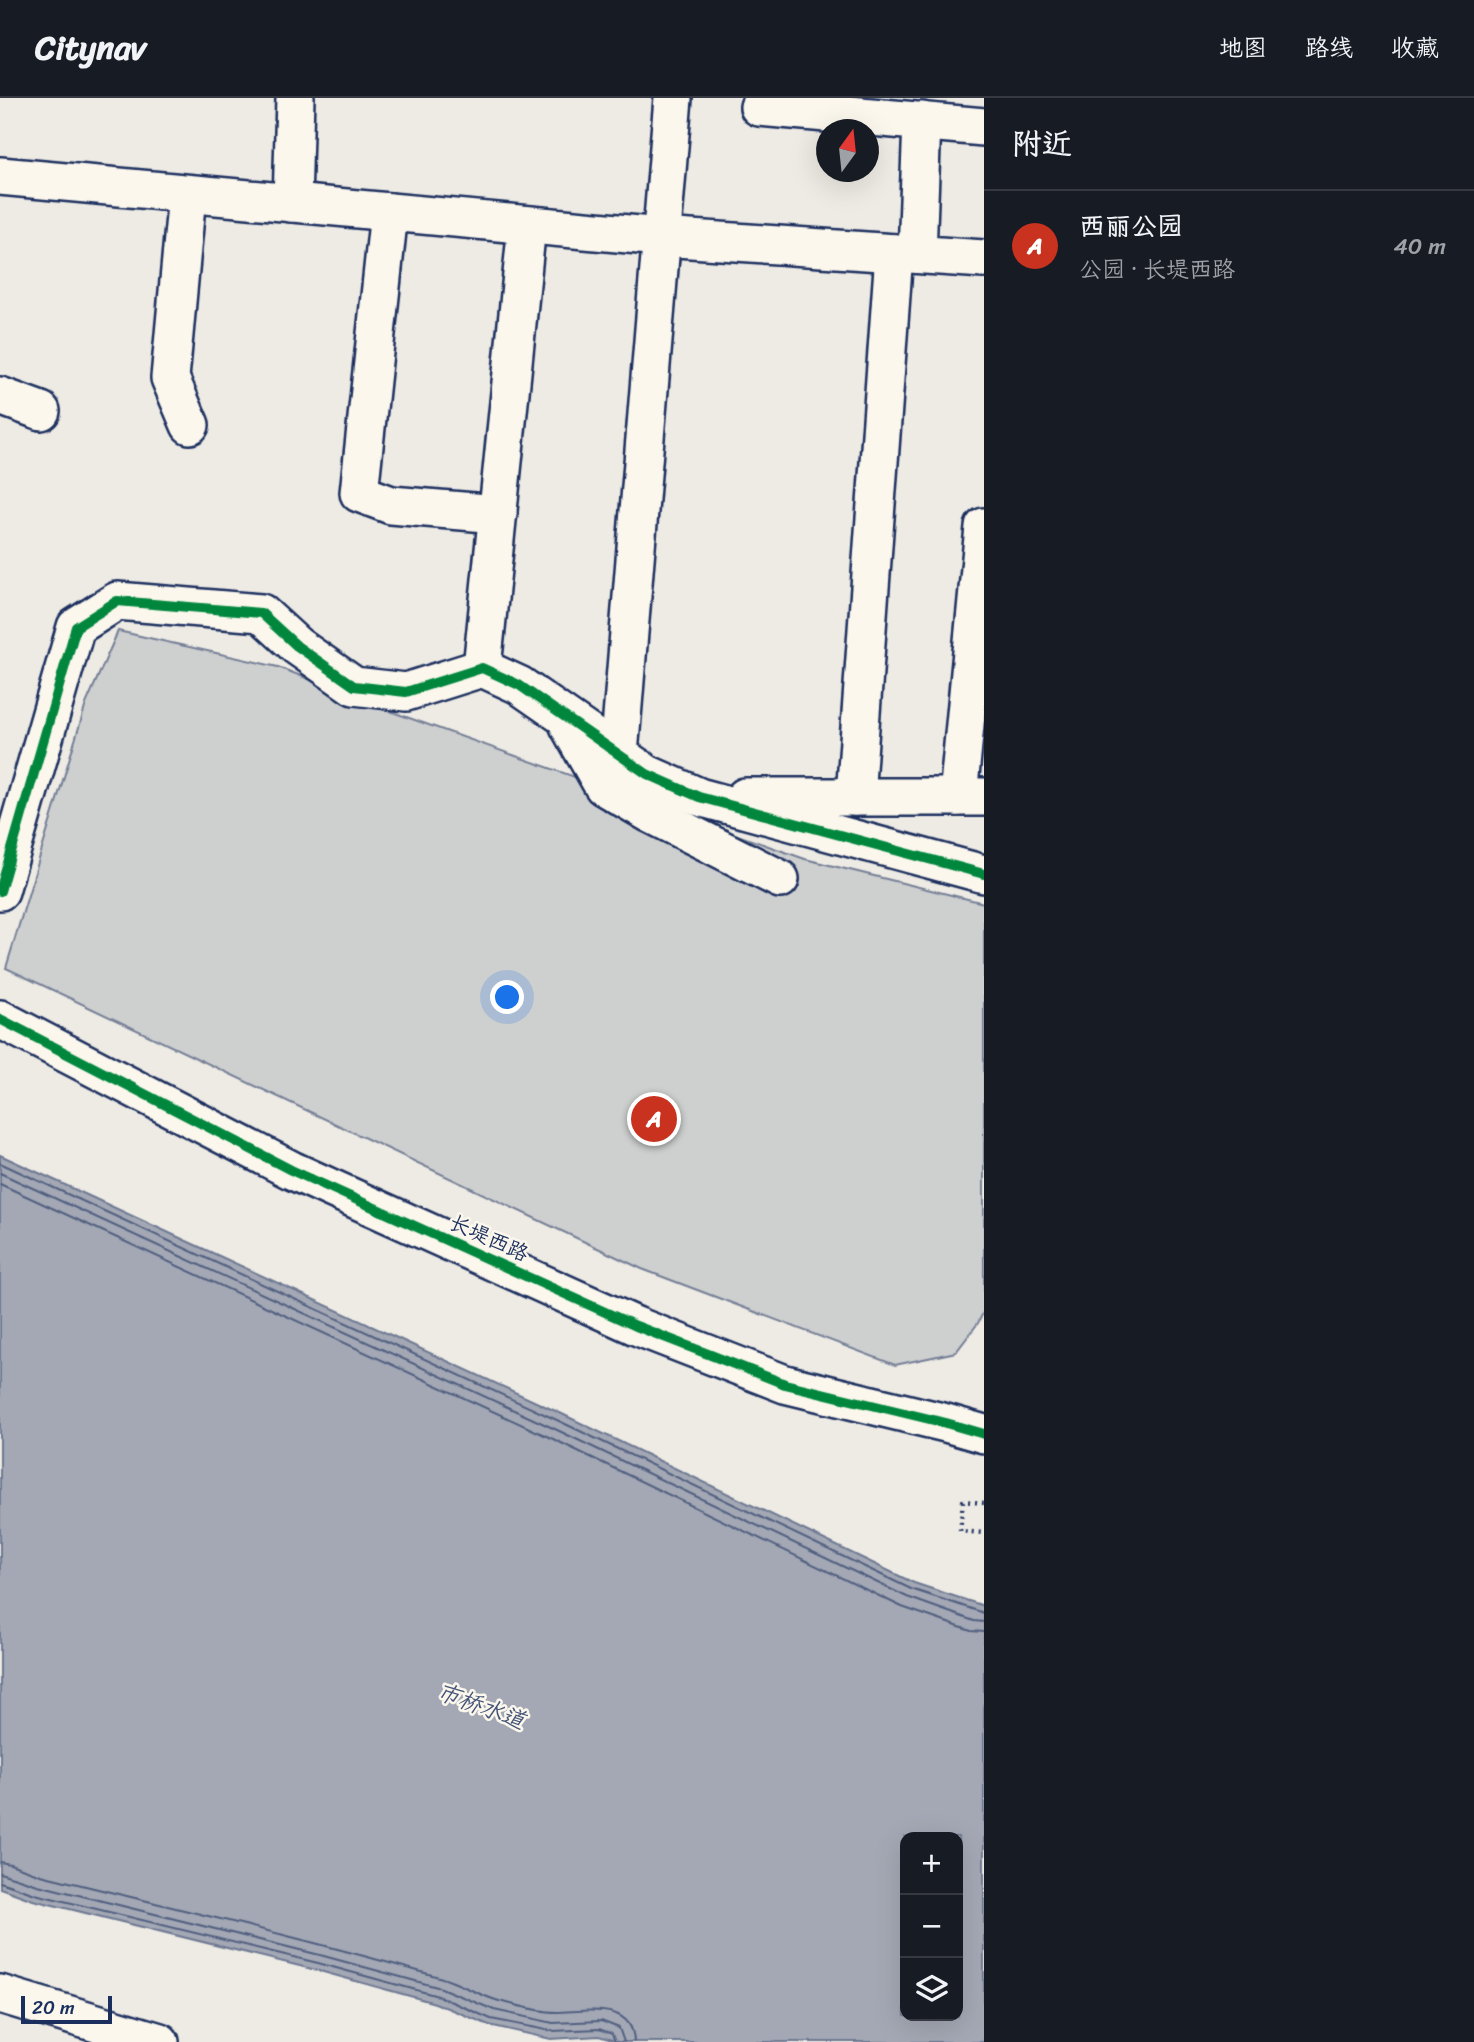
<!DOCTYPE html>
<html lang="zh">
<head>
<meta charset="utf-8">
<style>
  body { margin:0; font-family:Sriracha,"LXGW WenKai TC",sans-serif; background:#20242c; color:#f1f3f6 }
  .controls { position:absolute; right:21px; bottom:21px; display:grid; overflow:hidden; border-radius:14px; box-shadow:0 7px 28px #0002 }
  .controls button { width:63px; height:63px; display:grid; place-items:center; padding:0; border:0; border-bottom:2px solid #363941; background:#171b24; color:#f1f3f6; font:35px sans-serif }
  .compass { position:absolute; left:816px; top:21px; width:63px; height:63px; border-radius:50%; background:#171b24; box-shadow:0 7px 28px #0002; rotate:15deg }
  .scale { position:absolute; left:21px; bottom:18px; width:91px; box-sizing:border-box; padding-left:7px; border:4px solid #1b2f5e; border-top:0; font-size:19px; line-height:24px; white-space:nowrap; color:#1b2f5e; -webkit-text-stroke:5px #fbf7ec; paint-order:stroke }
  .you { position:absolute; left:508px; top:900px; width:24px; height:24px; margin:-18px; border:5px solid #fff; border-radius:50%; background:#1a73e8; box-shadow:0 0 0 10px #1a73e833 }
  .badge { display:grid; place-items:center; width:46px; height:46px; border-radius:50%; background:#c8321e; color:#fff; font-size:23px; font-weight:700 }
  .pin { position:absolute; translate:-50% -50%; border:4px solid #fff; box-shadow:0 2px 7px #0006 }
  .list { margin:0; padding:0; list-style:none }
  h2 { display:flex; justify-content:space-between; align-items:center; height:91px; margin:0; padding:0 28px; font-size:30px }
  h2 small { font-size:23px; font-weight:400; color:#9ea1a6 }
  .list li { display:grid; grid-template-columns:46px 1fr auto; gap:21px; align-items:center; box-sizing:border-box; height:112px; padding:0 28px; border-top:2px solid #363941 }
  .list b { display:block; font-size:26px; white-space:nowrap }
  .list p { margin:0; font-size:23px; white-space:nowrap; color:#9ea1a6 }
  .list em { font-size:23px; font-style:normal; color:#9ea1a6 }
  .icon { flex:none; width:38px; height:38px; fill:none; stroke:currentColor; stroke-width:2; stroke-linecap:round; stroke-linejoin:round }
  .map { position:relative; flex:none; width:984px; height:1944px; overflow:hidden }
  header { display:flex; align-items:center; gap:42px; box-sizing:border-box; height:98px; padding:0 35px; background:#171b24; border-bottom:2px solid #363941 }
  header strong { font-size:33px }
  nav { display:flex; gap:38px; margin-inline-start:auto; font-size:24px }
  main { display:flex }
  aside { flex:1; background:#171b24 }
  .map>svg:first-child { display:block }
  .green { fill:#cecfcf; stroke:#747f96; stroke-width:2 }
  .water { fill:#a3a8b4; stroke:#6d7892; stroke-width:2; fill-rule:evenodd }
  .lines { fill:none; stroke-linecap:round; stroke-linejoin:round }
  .shore { stroke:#515f80; stroke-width:2 }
  .minor-casing { stroke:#1b2f5e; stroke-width:42 }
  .path { stroke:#1b2f5e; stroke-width:4.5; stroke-dasharray:2 5; stroke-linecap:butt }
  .minor { stroke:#fbf7ec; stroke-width:37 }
  .cycleway-casing { stroke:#fbf7ec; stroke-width:15 }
  .cycleway { stroke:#00873e; stroke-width:10 }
  .labels { text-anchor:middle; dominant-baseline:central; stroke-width:5; stroke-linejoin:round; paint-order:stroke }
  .street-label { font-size:21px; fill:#1b2f5e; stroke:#fbf7ec }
  .water-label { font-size:23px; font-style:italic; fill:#445378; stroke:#fbf7ec }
</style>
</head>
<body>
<header>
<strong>Citynav</strong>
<nav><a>地图</a><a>路线</a><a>收藏</a></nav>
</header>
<main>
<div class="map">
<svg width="984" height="1944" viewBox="0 0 984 1944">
  <rect width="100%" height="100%" fill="#eeebe4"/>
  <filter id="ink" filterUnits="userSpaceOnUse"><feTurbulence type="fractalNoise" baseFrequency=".0143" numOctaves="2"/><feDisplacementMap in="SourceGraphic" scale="14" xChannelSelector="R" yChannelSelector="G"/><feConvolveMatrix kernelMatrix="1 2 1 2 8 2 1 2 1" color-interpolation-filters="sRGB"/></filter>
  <g filter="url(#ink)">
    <path class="green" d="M 118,533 L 278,569 L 398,616 L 805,761 L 984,805 L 984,1213 L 978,1225 L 956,1254 L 895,1267 L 642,1171 L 6,870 L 86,606 Z"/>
    <path class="water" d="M 0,1057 L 562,1316 L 914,1485 L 984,1508 L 984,1944 L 618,1944 L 599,1938 L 551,1941 L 489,1927 L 435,1905 L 316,1872 L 33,1802 L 0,1790 ZM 905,1739 L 958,1739 L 958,1918 L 905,1918 Z"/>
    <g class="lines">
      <g class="shore">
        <path d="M 0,1065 L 559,1323 L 911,1491 L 984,1515"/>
        <path d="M 0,1075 L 555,1331 L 907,1499 L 974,1523 L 984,1524"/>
        <path d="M 0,1086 L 551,1340 L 902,1509 L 971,1533 L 984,1534"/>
        <path d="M 0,1764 L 10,1766 L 41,1777 C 174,1810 308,1841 439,1879 C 460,1885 478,1897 499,1903 C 516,1907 538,1914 556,1914 C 584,1914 633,1902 634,1944"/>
        <path d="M 0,1775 L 38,1787 L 320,1857 L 441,1890 L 494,1912 L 553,1925 L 601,1923 L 619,1930 L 624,1944"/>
        <path d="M 0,1784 L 35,1796 L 318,1865 L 438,1898 L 491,1921 L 552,1933 L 599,1931 L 612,1936 L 615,1944"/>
      </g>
      <defs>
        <g id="minor">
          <path d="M 759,9 L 984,29"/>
          <path d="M 0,78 L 661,139 L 984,161"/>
          <path d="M 187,96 L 170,280 L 190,327"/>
          <path d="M 292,105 L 295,0"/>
          <path d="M 389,114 L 359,395 L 391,407 L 498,416"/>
          <path d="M 917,156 L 922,23"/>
          <path d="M 0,298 L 41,313"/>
          <path d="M 482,570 L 527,127"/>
          <path d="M 569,628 L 603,688 L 651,716 L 780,781"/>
          <path d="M 619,656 L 673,0"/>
          <path d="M 745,699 L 984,699"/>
          <path d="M 855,699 L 894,155"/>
          <path d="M 958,699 L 984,429"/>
          <path d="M 0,793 L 76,529 L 117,503 L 261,515 L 297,548 L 354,588 L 406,594 L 482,570 L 519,587 L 647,676 L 699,699 L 984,776"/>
          <path d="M 0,921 L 291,1072 L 636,1228 L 785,1286 L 946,1325 L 984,1336"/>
          <path d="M 0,1896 L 160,1944"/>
        </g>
      </defs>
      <use href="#minor" class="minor-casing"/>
      <path class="path" d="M 984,1405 L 963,1403 L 960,1433 L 984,1435"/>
      <use href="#minor" class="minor"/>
      <defs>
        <g id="cycleway">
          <path d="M 0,793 L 76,529 L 117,503 L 261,515 L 297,548 L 354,588 L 406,594 L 482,570 L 519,587 L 647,676 L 699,699 L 984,776"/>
          <path d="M 0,921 L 291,1072 L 636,1228 L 785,1286 L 946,1325 L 984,1336"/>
        </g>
      </defs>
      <use href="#cycleway" class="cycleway-casing"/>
      <use href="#cycleway" class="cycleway"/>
    </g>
  </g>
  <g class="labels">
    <g class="street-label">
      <text transform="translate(489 1140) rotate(24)">长堤西路</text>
    </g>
    <g class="water-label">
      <text transform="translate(481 1608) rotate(20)">市桥水道</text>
    </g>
  </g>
</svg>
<div class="controls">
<button>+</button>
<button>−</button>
<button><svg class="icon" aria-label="layers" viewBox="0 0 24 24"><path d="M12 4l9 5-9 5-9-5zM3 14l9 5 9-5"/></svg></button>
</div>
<svg class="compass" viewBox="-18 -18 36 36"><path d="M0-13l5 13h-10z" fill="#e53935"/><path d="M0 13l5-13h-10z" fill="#9ea1a6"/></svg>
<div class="scale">20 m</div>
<div class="you"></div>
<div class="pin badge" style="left:654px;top:1021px">A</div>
</div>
<aside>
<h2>附近<small></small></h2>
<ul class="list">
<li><span class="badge">A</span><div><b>西丽公园</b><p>公园 · 长堤西路</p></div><em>40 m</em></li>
</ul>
</aside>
</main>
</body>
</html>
